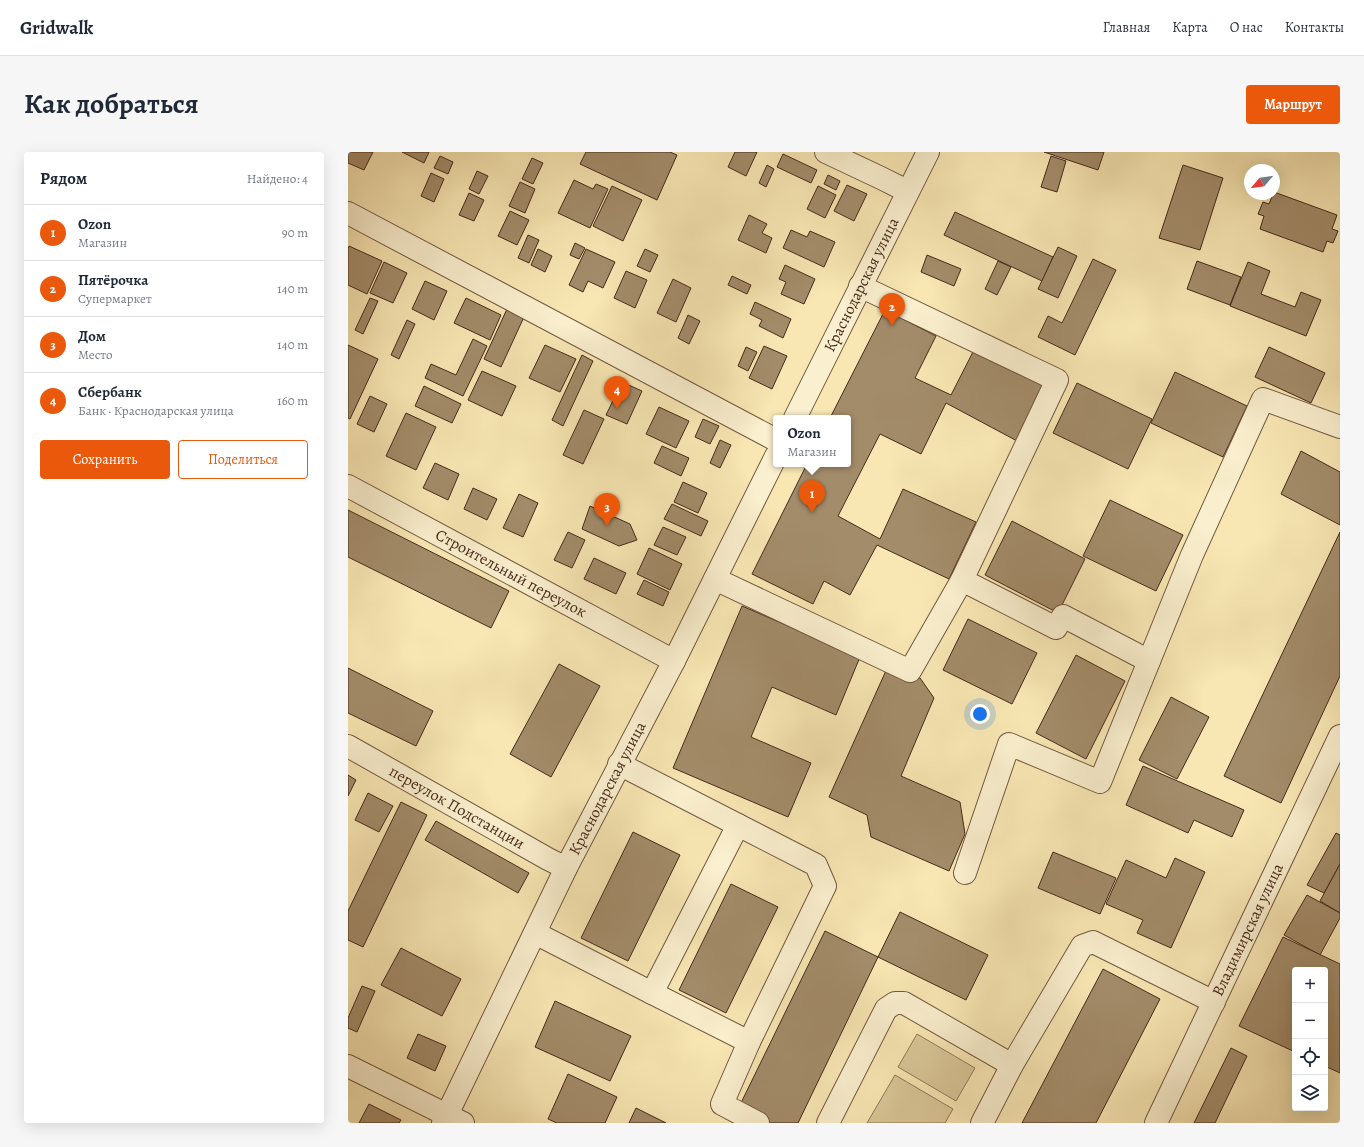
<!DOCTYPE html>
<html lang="ru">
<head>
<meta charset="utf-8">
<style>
  body { margin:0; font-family:Alegreya,serif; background:#f6f6f7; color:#1f2937 }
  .controls { position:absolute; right:12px; bottom:12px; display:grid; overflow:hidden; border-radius:4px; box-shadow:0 4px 16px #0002 }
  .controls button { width:36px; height:36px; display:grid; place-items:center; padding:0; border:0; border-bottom:1px solid #e0e1e3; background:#fff; color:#1f2937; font:20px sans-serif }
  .compass { position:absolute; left:896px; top:12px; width:36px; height:36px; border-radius:50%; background:#fff; box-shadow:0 4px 16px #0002; rotate:241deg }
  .you { position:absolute; left:632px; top:562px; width:14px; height:14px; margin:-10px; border:3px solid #fff; border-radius:50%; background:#1a73e8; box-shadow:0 0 0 6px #1a73e833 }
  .badge { display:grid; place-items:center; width:26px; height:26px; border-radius:50%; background:#ea580c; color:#fff; font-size:13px; font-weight:700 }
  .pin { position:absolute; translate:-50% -33px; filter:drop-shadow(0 1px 2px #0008) }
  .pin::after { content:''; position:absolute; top:21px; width:14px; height:12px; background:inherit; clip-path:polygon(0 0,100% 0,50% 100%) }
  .popup { position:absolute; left:425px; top:263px; width:78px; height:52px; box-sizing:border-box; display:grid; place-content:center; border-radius:4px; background:#fff; filter:drop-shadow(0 1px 3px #0005); font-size:13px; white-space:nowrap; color:#747a83 }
  .popup b { font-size:15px; color:#1f2937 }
  .popup::after { content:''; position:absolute; left:50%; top:100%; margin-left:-8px; border:8px solid transparent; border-top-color:#fff }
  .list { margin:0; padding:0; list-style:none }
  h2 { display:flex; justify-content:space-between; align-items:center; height:52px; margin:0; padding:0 16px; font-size:17px }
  h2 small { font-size:13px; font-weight:400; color:#747a83 }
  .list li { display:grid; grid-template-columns:26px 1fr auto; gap:12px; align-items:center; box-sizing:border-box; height:56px; padding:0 16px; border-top:1px solid #e0e1e3 }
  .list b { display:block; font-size:15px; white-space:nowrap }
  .list p { margin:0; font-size:13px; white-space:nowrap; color:#747a83 }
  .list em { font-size:13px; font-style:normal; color:#747a83 }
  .actions { display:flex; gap:8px; padding:12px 16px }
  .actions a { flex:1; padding:9px 0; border:1px solid #ea580c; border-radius:4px; text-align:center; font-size:14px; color:#ea580c }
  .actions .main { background:#ea580c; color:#fff }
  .icon { flex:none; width:22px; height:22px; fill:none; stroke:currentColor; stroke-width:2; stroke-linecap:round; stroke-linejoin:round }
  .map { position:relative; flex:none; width:992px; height:971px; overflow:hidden; border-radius:4px }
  header { display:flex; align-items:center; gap:24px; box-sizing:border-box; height:56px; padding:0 20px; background:#fff; border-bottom:1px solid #e0e1e3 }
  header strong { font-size:19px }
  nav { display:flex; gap:22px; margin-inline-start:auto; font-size:14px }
  .intro { display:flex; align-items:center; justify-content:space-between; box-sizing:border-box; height:96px; padding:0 24px }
  h1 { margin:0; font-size:28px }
  .button { padding:10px 18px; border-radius:4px; background:#ea580c; color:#fff; font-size:14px; font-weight:700 }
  main { display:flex; gap:24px; padding:0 24px }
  aside { flex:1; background:#fff; border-radius:4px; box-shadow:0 4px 16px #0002 }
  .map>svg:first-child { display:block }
  .green { fill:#dac799; stroke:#90785a }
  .building { fill:#a38c6a; stroke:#462a1b }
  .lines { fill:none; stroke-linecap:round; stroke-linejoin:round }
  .minor-casing { stroke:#725941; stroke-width:24 }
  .minor { stroke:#faefce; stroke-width:22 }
  .labels { text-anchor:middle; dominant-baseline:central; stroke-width:4; stroke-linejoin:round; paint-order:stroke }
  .street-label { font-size:16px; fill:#462a1b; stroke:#faefce }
</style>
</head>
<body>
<header>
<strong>Gridwalk</strong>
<nav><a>Главная</a><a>Карта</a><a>О нас</a><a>Контакты</a></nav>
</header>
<div class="intro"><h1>Как добраться</h1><a class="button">Маршрут</a></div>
<main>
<aside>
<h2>Рядом<small>Найдено: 4</small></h2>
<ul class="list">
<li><span class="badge">1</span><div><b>Ozon</b><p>Магазин</p></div><em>90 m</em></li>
<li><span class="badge">2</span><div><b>Пятёрочка</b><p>Супермаркет</p></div><em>140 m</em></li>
<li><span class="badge">3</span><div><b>Дом</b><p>Место</p></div><em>140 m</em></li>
<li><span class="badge">4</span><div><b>Сбербанк</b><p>Банк · Краснодарская улица</p></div><em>160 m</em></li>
</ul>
<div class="actions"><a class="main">Сохранить</a><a>Поделиться</a></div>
</aside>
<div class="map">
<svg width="992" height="971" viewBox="0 0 992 971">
  <rect width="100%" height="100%" fill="#f8e7b3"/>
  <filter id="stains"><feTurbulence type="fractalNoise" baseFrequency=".005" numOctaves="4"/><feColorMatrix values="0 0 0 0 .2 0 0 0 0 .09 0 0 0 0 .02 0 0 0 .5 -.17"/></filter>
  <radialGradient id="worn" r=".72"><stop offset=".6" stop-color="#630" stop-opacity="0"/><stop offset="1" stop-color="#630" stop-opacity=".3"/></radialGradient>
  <g class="green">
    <path d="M 569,882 L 627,916 L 608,949 L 550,915 Z"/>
    <path d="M 547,923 L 605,957 L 597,971 L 519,971 Z"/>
  </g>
  <g class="building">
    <path d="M 0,0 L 25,0 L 16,18 L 0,11 Z"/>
    <path d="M 54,0 L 81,0 L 76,11 Z"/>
    <path d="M 238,0 L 322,0 L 329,3 L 309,48 L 232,12 Z"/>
    <path d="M 387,0 L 409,0 L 398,24 L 380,15 Z"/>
    <path d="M 696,0 L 756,0 L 750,18 Z"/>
    <path d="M 435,2 L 469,18 L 463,31 L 429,15 Z"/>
    <path d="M 92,4 L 105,10 L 100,22 L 86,16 Z"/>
    <path d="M 703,4 L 718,9 L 709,40 L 693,35 Z"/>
    <path d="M 184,6 L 195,11 L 185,32 L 174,27 Z"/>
    <path d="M 419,13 L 426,17 L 418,35 L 411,31 Z"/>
    <path d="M 835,13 L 875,26 L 852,98 L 811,86 Z"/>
    <path d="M 129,19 L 140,24 L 131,42 L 121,37 Z"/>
    <path d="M 83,21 L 96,27 L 86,50 L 73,44 Z"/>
    <path d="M 480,23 L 492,29 L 488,38 L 476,32 Z"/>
    <path d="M 226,28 L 245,37 L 248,32 L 260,37 L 242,76 L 210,61 Z"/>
    <path d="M 172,30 L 187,37 L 177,61 L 161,54 Z"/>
    <path d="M 499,33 L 519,42 L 506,69 L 486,59 Z"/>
    <path d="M 264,34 L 294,48 L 275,89 L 245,74 Z"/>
    <path d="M 470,34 L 488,43 L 477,66 L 459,57 Z"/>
    <path d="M 926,40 L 989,63 L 984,77 L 990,79 L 985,91 L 979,89 L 975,100 L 912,77 L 916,64 L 910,62 L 915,50 L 921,52 Z"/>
    <path d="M 121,41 L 136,48 L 126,69 L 111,63 Z"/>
    <path d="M 162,59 L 181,68 L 169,93 L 150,84 Z"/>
    <path d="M 607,60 L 705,105 L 694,129 L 596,83 Z"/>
    <path d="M 401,63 L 419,72 L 414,81 L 424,86 L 418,101 L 390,88 Z"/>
    <path d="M 443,78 L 459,85 L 462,79 L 487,90 L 476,115 L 435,96 Z"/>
    <path d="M 180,83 L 191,88 L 181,111 L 170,106 Z"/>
    <path d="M 227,91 L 237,96 L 231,107 L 222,103 Z"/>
    <path d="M 1,94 L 34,109 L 19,142 L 0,133 L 0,97 Z"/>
    <path d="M 710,95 L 729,104 L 710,146 L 690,137 Z"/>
    <path d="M 190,97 L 204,104 L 197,120 L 183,113 Z"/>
    <path d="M 238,97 L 267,110 L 255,136 L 240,129 L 235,140 L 221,133 Z"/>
    <path d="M 297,97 L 310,103 L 302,120 L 289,114 Z"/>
    <path d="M 579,103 L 613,117 L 606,134 L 573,120 Z"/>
    <path d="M 745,107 L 768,118 L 727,203 L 690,185 L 700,164 L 714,171 Z"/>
    <path d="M 650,109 L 663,115 L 649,143 L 637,137 Z"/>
    <path d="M 849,109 L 893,125 L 882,153 L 839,137 Z"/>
    <path d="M 36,110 L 59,121 L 45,151 L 22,141 Z"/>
    <path d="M 900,110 L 922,119 L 913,142 L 947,155 L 953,140 L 973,148 L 958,184 L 882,154 Z"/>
    <path d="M 437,113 L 467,127 L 456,152 L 433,142 L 438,130 L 431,127 Z"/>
    <path d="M 278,119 L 299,128 L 287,156 L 266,146 Z"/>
    <path d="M 384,124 L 403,133 L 399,142 L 380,133 Z"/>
    <path d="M 325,127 L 343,136 L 328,170 L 309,161 Z"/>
    <path d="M 77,129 L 99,139 L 86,168 L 64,157 Z"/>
    <path d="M 22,146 L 30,149 L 15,182 L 7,178 Z"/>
    <path d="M 118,146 L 153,163 L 142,188 L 106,171 Z"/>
    <path d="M 407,150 L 443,167 L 435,186 L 411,174 L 414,168 L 402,162 Z"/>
    <path d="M 159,157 L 176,165 L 153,215 L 136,207 Z"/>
    <path d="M 537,158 L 588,184 L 567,226 L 603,243 L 628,194 L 701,233 L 671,290 L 598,251 L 573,302 L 532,282 L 490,364 L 532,387 L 555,337 L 628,370 L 601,427 L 529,393 L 502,443 L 476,429 L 465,452 L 404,422 L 459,312 L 500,312 L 500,266 L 482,266 Z"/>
    <path d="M 340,163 L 352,169 L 341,192 L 330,186 Z"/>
    <path d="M 59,168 L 67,172 L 51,207 L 43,203 Z"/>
    <path d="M 125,187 L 139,194 L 115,244 L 77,226 L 83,212 L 108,223 Z"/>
    <path d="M 0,193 L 30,207 L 2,267 L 0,266 Z"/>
    <path d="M 197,193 L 228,207 L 212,240 L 181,226 Z"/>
    <path d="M 416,194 L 439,204 L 424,237 L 401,226 Z"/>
    <path d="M 398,195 L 409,200 L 400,219 L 390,214 Z"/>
    <path d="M 921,195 L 977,221 L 963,251 L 907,225 Z"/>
    <path d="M 234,203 L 245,209 L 215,274 L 204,268 Z"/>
    <path d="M 134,219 L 168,234 L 154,264 L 120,248 Z"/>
    <path d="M 827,220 L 899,254 L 875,305 L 803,271 Z"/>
    <path d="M 274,230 L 294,239 L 279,272 L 258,263 Z"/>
    <path d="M 729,231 L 804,267 L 780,317 L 705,281 Z"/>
    <path d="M 76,234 L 113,252 L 104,271 L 67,254 Z"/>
    <path d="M 22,244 L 39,252 L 26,280 L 9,272 Z"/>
    <path d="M 311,255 L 341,269 L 328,296 L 298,282 Z"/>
    <path d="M 236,258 L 256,267 L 235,312 L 215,303 Z"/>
    <path d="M 58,261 L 88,275 L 68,318 L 38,304 Z"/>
    <path d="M 355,267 L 371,274 L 362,292 L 347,285 Z"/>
    <path d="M 372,288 L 383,293 L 372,316 L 362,311 Z"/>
    <path d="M 314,294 L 341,306 L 333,324 L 306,311 Z"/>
    <path d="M 953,299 L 992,320 L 992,373 L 933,342 Z"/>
    <path d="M 87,311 L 111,322 L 100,348 L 75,336 Z"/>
    <path d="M 335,330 L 359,341 L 350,361 L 326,350 Z"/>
    <path d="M 125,336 L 149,347 L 139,368 L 116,357 Z"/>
    <path d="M 171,342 L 190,351 L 175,385 L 155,376 Z"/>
    <path d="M 762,348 L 835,383 L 808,439 L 735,404 Z"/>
    <path d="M 324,352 L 360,369 L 353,384 L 316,367 Z"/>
    <path d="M 242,354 L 282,372 L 289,388 L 271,394 L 234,377 Z"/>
    <path d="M 0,358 L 161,439 L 143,476 L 0,405 Z"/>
    <path d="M 664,369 L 737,407 L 710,461 L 637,423 Z"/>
    <path d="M 315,375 L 338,385 L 329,403 L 306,393 Z"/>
    <path d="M 220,380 L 237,388 L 224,416 L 206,408 Z"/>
    <path d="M 992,380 L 992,524 L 933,651 L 876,624 Z"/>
    <path d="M 301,396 L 334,412 L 322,438 L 289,422 Z"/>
    <path d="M 246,406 L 278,421 L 268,442 L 236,427 Z"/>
    <path d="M 296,428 L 321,440 L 315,454 L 289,442 Z"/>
    <path d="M 394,454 L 512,505 L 488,563 L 424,535 L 403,585 L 463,611 L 440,665 L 325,616 Z"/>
    <path d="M 620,467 L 689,501 L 664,552 L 595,518 Z"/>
    <path d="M 728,503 L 777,529 L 738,607 L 688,581 Z"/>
    <path d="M 211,512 L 252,534 L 203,625 L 162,602 Z"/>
    <path d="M 541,512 L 572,526 L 586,546 L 553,624 L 612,650 L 617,682 L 601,719 L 523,685 L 519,663 L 481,645 Z"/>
    <path d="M 0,516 L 85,559 L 68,594 L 0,561 Z"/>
    <path d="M 823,545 L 861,565 L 829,627 L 791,608 Z"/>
    <path d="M 795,614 L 896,658 L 884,685 L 846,668 L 840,681 L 778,653 Z"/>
    <path d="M 0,623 L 8,628 L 0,644 Z"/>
    <path d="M 20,641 L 45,654 L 31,680 L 7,668 Z"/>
    <path d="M 53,650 L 79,663 L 15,795 L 0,788 L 0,759 Z"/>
    <path d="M 88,669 L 181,721 L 170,741 L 77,688 Z"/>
    <path d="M 285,680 L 332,703 L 280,809 L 233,786 Z"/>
    <path d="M 988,681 L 992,683 L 992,712 L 976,741 L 959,733 Z"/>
    <path d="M 705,700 L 768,726 L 752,762 L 690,736 Z"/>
    <path d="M 827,706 L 857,720 L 823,796 L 789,781 L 795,768 L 758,752 L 778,708 L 818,726 Z"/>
    <path d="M 992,712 L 992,761 L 972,749 Z"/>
    <path d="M 383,732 L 430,755 L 378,861 L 331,838 Z"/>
    <path d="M 959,743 L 992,761 L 992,766 L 972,803 L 936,783 Z"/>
    <path d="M 552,760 L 640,803 L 618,848 L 530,805 Z"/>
    <path d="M 477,779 L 530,805 L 450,971 L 420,971 L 390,957 Z"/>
    <path d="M 935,785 L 992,812 L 992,921 L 977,914 L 977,818 L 947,818 L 947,900 L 891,874 Z"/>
    <path d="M 53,796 L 113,827 L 94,864 L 33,833 Z"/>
    <path d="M 755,817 L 812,847 L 748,971 L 674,971 Z"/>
    <path d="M 14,834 L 27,839 L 9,880 L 0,876 L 0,866 Z"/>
    <path d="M 207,849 L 283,884 L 262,929 L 187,895 Z"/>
    <path d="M 70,882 L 98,894 L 87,919 L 59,906 Z"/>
    <path d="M 883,896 L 899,904 L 867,971 L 846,971 Z"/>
    <path d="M 220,922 L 269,945 L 257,971 L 209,971 L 200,967 Z"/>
    <path d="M 21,952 L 53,968 L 51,971 L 11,971 Z"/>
    <path d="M 288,956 L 318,971 L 281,971 Z"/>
  </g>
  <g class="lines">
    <defs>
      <g id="minor">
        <path d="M 478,0 L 533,26 L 559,39"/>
        <path d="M 0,61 L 428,288"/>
        <path d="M 512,134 L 709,228 L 614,428 L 708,476 L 715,464 L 801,509"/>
        <path id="s1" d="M 447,266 L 580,0"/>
        <path id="s2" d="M 0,334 L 326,509"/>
        <path d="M 367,427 L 562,519 L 614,428"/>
        <path id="s3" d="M 0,594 L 200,707 L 218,716"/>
        <path d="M 617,721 L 661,592 L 752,630 L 844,403 L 915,247 L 992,275"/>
        <path d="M 187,781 L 304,841 L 390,673 L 271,612"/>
        <path d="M 304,841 L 401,890 L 477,734 L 468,713 L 390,673"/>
        <path d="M 401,890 L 374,952 L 410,971"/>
        <path d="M 664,913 L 734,794 L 745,790 L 866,850"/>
        <path d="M 0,914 L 115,971"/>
        <path id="s4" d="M 95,971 L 218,716 L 326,509 L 428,304"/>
        <path d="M 480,971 L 538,857 L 547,851 L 556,851 L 664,913 L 634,971"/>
        <path id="s5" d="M 808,971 L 992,584"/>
      </g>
    </defs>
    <use href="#minor" class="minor-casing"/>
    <use href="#minor" class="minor"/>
  </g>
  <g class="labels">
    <g class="street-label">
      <text stroke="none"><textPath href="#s1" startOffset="149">Краснодарская улица</textPath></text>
      <text stroke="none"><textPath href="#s2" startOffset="185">Строительный переулок</textPath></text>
      <text stroke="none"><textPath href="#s4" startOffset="373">Краснодарская улица</textPath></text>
      <text stroke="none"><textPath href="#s3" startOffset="125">переулок Подстанции</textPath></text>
      <text stroke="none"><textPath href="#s5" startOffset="214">Владимирская улица</textPath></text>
    </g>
  </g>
  <rect width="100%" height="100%" filter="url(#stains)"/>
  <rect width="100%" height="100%" fill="url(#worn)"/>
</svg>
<div class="controls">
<button>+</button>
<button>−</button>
<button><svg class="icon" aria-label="locate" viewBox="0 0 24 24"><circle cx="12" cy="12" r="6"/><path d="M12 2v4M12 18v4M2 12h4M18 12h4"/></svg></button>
<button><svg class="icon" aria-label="layers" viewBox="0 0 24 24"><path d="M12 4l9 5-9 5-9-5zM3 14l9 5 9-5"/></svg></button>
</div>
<svg class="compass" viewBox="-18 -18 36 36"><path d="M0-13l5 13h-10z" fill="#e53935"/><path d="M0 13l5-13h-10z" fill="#747a83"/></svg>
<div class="you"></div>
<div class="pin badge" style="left:464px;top:361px">1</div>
<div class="popup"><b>Ozon</b>Магазин</div>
<div class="pin badge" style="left:544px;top:174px">2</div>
<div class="pin badge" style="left:259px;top:374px">3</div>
<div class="pin badge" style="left:269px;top:257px">4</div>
</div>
</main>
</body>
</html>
